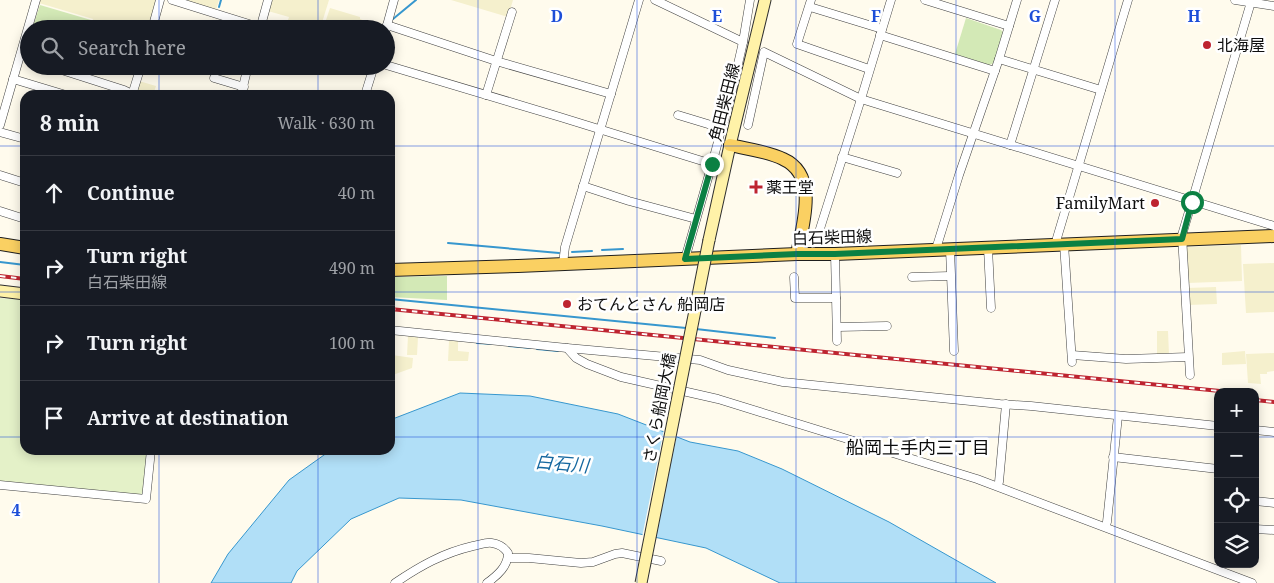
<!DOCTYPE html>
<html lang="en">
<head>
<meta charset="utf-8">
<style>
  body { margin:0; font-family:"Noto Serif","Noto Sans JP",serif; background:#242831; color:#f1f3f6 }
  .controls { position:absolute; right:15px; bottom:15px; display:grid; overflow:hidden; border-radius:10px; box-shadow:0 2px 12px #0003 }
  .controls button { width:45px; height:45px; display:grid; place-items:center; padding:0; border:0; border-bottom:1px solid #363941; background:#171b24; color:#f1f3f6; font:25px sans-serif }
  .stop { position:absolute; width:15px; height:15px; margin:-11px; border:4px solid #0b8043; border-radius:50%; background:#fff }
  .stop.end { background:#0b8043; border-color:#fff; box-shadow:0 1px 5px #0008 }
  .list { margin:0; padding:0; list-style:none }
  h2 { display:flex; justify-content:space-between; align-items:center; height:65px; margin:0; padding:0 20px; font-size:21px }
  h2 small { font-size:16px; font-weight:400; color:#9ea1a6 }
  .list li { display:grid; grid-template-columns:32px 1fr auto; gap:15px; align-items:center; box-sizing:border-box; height:75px; padding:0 20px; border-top:1px solid #363941 }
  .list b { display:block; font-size:19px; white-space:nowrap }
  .list p { margin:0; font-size:16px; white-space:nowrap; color:#9ea1a6 }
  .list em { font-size:16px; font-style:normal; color:#9ea1a6 }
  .icon { flex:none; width:28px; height:28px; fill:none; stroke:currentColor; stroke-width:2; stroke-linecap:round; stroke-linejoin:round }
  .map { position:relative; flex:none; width:1274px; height:583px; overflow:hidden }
  .search { position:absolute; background:#171b24; box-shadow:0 2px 12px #0003; left:20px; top:20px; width:375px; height:55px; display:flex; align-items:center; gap:12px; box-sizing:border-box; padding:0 18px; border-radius:28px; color:#9ea1a6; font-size:19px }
  .panel { position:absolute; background:#171b24; box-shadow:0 2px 12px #0003; left:20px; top:90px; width:375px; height:365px; border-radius:15px }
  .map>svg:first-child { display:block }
  .farmland { fill:#f5f0cd }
  .green { fill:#d3e9b6 }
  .pitch { fill:#e4f1c8 }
  .water { fill:#b1dff7; stroke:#3797ce }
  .pier { fill:#fffbed }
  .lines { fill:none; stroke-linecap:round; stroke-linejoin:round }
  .stream { stroke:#3797ce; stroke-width:2 }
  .street-casing { stroke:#404040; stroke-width:9 }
  .secondary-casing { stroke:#2f2f2f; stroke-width:13 }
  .primary-casing { stroke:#1e1e1e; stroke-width:14 }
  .street { stroke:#fff; stroke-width:8 }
  .secondary { stroke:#fff2a8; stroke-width:11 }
  .primary { stroke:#fad062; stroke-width:12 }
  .rail-casing { stroke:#be2430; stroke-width:4 }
  .rail { stroke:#fff; stroke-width:2; stroke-dasharray:5.5; stroke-linecap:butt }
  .secondary-bridge-casing { stroke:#2f2f2f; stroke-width:13; stroke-linecap:butt }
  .secondary-bridge { stroke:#fff2a8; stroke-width:11 }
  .route { stroke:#0b8043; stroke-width:6 }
  .grid { fill:none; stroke:#1d4ed8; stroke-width:1; stroke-opacity:0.55 }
  .poi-dot { fill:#be2430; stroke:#fff; stroke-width:2 }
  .labels { text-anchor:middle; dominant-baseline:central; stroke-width:5; stroke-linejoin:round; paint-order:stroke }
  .poi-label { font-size:16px; fill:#0d0d0d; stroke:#fff; text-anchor:start }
  .street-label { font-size:16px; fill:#0d0d0d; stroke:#fff }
  .neighbourhood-label { font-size:18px; fill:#0d0d0d; stroke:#fff }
  .water-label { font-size:18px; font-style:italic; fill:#1568a0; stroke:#fff }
  .grid-label { font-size:16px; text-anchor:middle; font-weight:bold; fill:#1d4ed8; stroke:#fff; stroke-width:5; stroke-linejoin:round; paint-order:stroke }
</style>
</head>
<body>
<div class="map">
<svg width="1274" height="583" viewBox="0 0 1274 583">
  <rect width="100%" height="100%" fill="#fffbed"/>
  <g class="farmland">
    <path d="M 40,0 L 159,0 L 149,29 L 104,29 L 91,25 L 93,19 L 39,3 Z"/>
    <path d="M 189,0 L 219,0 L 216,10 L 188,1 Z"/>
    <path d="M 271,0 L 329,0 L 320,29 L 285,29 L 289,17 L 268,11 Z"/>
    <path d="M 451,0 L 513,0 L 508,17 Z"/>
    <path d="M 330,8 L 360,17 L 360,19 L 381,27 L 379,29 L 323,29 Z"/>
    <path d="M 139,81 L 156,86 L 153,95 L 142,95 L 136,93 Z"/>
    <path d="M 1241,245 L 1242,281 L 1187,283 L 1185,247 Z"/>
    <path d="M 1274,263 L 1274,312 L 1246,313 L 1243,264 Z"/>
    <path d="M 1216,287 L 1217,304 L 1188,305 L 1187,288 Z"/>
    <path d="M 1157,331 L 1168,331 L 1169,355 L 1157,355 Z"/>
    <path d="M 408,336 L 418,337 L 417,355 L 407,355 Z"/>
    <path d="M 449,341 L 458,341 L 458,351 L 469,352 L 468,361 L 448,361 Z"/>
    <path d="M 1245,351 L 1246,364 L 1222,365 L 1222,353 Z"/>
    <path d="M 1274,353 L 1274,371 L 1267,372 L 1267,374 L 1260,374 L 1261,384 L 1248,383 L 1246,354 Z"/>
    <path d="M 392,355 L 413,358 L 412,368 L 390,376 Z"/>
  </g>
  <g class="green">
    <path d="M 40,5 L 91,20 L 89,29 L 32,29 Z"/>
    <path d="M 966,18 L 1001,30 L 1004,33 L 994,63 L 989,65 L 955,54 Z"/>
    <path d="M 447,276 L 447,300 L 390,297 L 390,277 Z"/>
  </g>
  <path class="pitch" d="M 0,298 L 25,300 L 25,450 L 147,450 L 143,496 L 0,482 Z"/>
  <path class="water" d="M 460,393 L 530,396 L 618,414 L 690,442 L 738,451 L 782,469 L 889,522 L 996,583 L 780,583 L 706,548 L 602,526 L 461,500 L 399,498 L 351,519 L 297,571 L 291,583 L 211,583 L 228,554 L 289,480 L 331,450 L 390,450 L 390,420 Z"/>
  <path class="pier" d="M 664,429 L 677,434 L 655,540 L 642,537 Z"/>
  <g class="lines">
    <g class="stream">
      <path d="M 219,7 L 221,0"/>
      <path d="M 393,19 L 416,0"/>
      <path d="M 381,29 L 382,28"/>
      <path d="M 448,243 L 559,253"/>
      <path d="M 602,250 L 623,249"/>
      <path d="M 572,252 L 592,251"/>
      <path d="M 0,262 L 25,265"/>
      <path d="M 390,299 L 686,328"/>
      <path d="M 696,329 L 775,338"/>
      <path d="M 477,343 L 495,344"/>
      <path d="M 509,346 L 531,348"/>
      <path d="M 537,349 L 558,351"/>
    </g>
    <defs>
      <g id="street">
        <path d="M 172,0 L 265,29"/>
        <path d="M 655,0 L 743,42"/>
        <path d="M 811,0 L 797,44 L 869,69"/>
        <path d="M 925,0 L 1009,26"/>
        <path d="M 1235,0 L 1274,6"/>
        <path d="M 810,7 L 882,29"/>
        <path d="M 387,25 L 496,61 L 611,94"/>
        <path d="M 152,29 L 160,0"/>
        <path d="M 260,29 L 268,0"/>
        <path d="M 386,29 L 394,0"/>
        <path d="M 880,35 L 995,71"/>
        <path d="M 999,59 L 1101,90"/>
        <path d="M 386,65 L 560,117 L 712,164"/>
        <path d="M 49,66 L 124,90 L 132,94"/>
        <path d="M 175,66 L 184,69"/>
        <path d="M 214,78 L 244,87"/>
        <path d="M 13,79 L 66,95"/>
        <path d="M 132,95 L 141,66"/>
        <path d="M 241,95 L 248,66"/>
        <path d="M 365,95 L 374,66"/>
        <path d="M 486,95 L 512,12"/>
        <path d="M 678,115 L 721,128"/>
        <path d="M 0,125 L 36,0"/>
        <path d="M 748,125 L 764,52 L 861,99 L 1274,226"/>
        <path d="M 0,132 L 25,139"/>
        <path d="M 1010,145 L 1055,0"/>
        <path d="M 842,157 L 897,173"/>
        <path d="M 0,175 L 25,183"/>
        <path d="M 583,186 L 629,201 L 696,219"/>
        <path d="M 0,211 L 25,219"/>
        <path d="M 818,235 L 861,99 L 891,0"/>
        <path d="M 1056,244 L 1057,238 L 1128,0"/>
        <path d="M 1064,244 L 1072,362"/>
        <path d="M 988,248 L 991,308"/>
        <path d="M 936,249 L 959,175 L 999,59 L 1017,0"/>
        <path d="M 950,249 L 954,351"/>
        <path d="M 835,254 L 837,341"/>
        <path d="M 685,259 L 712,164 L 733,86 L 743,42 L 750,0"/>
        <path d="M 563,264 L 565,247 L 639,0"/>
        <path d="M 794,277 L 795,298 L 836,298"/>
        <path d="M 912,277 L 950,276"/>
        <path d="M 838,327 L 887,326"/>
        <path d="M 390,330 L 567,348 L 700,360 L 728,370 L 783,382 L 1000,404 L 1031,406 L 1218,426"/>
        <path d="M 567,348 L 576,358 L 587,364 L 621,377 L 718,399 L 977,479 L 1252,583"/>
        <path d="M 1072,355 L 1126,359 L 1188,357"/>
        <path d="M 1190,375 L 1182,235 L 1251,2"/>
        <path d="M 1255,430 L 1274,432"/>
        <path d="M 1113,457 L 1218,469"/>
        <path d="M 999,482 L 1006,404"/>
        <path d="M 0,485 L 146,499 L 151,450"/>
        <path d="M 1255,501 L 1274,503"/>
        <path d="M 1107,522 L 1118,416"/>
        <path d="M 1255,529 L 1274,530"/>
        <path d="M 508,558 L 529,558 L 581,563 L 593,562 L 615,554 L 622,553 L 661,561"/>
        <path d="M 395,583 C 420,566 443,553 473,546 C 479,545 486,542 492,543 C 499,544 504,547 508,553 C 508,566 498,575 487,583"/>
      </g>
      <g id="secondary">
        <path d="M 709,240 L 730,145 L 765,0"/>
        <path d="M 0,291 L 25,294"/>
      </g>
      <g id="primary">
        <path d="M 730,145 C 747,149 767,151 783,159 C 819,175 803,224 797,254"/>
        <path d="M 0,244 L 25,248"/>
        <path d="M 390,270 L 518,266 L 797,254 L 835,254 L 1274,236"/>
      </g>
    </defs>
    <use href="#street" class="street-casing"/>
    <use href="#secondary" class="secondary-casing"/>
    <use href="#primary" class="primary-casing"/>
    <use href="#street" class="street"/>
    <use href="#secondary" class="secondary"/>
    <use href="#primary" class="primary"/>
    <defs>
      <g id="rail">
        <path d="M 0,276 L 25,279"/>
        <path d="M 390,309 L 1230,392"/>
        <path d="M 1255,400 L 1274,402"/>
      </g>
    </defs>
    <use href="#rail" class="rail-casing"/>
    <use href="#rail" class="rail"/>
    <defs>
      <path id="secondary-bridge" d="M 641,583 L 709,240"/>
    </defs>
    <use href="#secondary-bridge" class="secondary-bridge-casing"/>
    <use href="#secondary-bridge" class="secondary-bridge"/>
  </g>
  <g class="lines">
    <path class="route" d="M 712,164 L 685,259 L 797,254 L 835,254 L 1182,239 L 1192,202"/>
  </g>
  <path class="grid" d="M 159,0 L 159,29M 318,0 L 318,29M 478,0 L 478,583M 637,0 L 637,583M 796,0 L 796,583M 956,0 L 956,583M 1115,0 L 1115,583M 159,66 L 159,95M 318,66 L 318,95M 0,146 L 25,146M 390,146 L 1274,146M 0,292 L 25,292M 390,292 L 1274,292M 0,437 L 25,437M 390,437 L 1218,437M 1255,437 L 1274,437M 159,450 L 159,583M 318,450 L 318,583"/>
  <g class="poi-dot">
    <circle cx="1207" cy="45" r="5"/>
    <path d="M753.5 179.5h5v5h5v5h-5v5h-5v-5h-5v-5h5z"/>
    <circle cx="1155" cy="203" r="5"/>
    <circle cx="567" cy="304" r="5"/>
  </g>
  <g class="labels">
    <g class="poi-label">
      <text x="1217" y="45">北海屋</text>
      <text x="766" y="187">薬王堂</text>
      <text x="1145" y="203" text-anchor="end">FamilyMart</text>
      <text x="577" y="304">おてんとさん 船岡店</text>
    </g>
    <g class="street-label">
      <text transform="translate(724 102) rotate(-76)">角田柴田線</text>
      <text transform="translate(832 237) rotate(-2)">白石柴田線</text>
      <text transform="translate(659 408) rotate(-79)">さくら船岡大橋</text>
    </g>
    <g class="neighbourhood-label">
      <text x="918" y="447">船岡土手内三丁目</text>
    </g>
    <g class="water-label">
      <text transform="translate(562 463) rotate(5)">白石川</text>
    </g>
  </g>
  <g class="grid-label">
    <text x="557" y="22">D</text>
    <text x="717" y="22">E</text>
    <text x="876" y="22">F</text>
    <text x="1035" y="22">G</text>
    <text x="1194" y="22">H</text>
    <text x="16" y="516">4</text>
  </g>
</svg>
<div class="controls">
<button>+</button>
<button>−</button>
<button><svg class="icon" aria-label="locate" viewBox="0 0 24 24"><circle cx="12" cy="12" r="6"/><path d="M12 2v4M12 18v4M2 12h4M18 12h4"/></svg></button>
<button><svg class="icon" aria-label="layers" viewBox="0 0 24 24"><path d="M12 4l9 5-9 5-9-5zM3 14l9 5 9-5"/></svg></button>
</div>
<div class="stop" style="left:1192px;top:202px"></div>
<div class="stop end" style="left:712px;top:164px"></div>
<div class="search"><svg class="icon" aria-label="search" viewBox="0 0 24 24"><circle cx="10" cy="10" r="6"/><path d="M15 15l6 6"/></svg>Search here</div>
<section class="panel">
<h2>8 min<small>Walk · 630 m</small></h2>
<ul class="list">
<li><svg class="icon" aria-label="ahead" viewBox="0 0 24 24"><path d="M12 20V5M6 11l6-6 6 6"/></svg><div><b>Continue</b></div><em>40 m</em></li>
<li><svg class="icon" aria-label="right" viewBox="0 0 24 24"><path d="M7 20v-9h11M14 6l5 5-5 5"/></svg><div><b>Turn right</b><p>白石柴田線</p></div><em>490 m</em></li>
<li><svg class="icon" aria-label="right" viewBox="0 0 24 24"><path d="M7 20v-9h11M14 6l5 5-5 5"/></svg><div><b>Turn right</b></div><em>100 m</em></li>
<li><svg class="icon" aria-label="arrive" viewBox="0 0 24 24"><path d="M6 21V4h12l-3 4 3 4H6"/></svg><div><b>Arrive at destination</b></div></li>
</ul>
</section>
</div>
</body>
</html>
